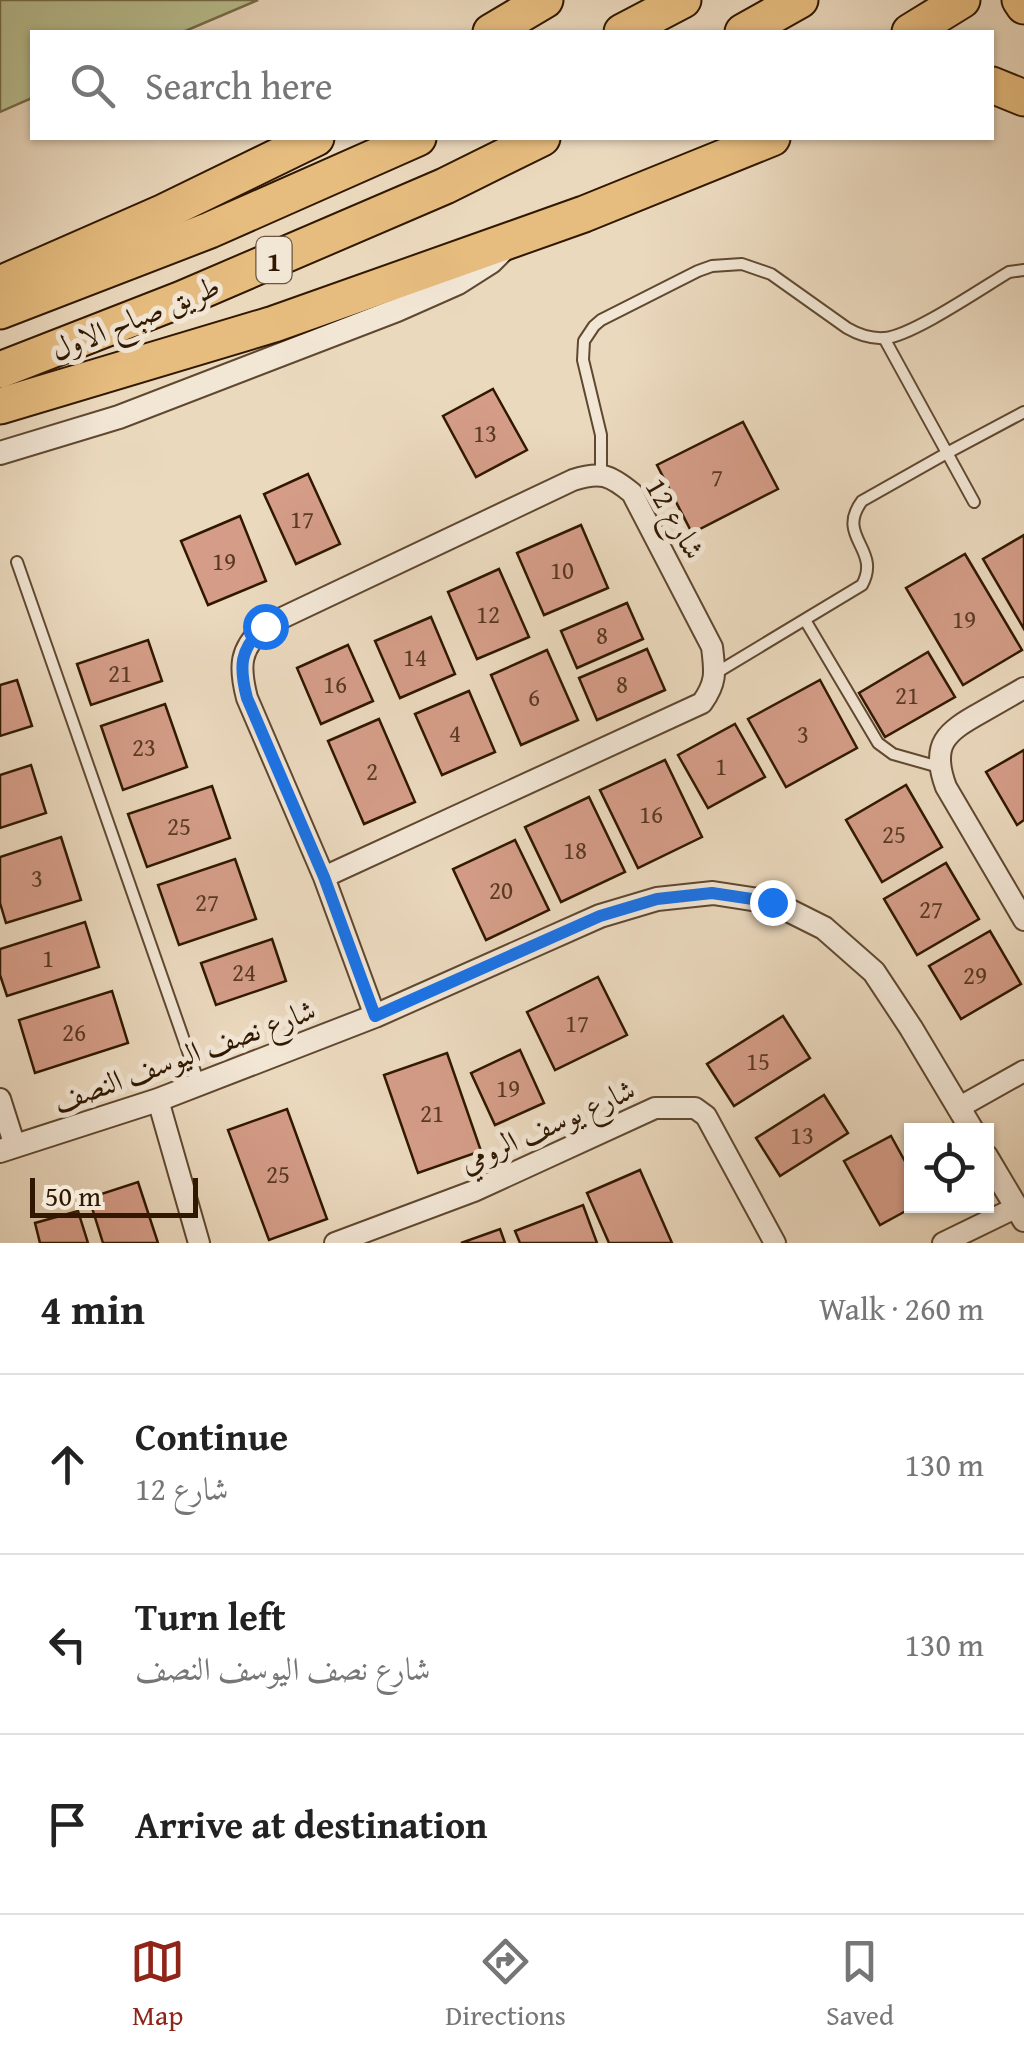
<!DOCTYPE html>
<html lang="en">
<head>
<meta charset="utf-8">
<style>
  body { margin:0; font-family:"Gentium Book Plus",Amiri,serif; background:#f2f2f2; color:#222 }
  .controls { position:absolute; right:30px; bottom:30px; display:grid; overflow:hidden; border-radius:0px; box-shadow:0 2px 8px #0004 }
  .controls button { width:90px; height:90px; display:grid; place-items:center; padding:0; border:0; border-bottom:2px solid #e0e0e0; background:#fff; color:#222; font:50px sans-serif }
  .scale { position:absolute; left:30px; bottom:25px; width:168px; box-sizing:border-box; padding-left:10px; border:5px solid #301800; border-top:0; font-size:28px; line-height:35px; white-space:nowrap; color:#301800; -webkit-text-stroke:8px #f2e6d5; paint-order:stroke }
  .stop { position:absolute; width:30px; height:30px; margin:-22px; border:8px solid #1a73e8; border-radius:50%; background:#fff }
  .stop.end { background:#1a73e8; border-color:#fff; box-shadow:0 2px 10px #0008 }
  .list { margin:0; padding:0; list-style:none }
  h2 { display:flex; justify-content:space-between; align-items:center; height:130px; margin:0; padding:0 40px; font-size:42px }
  h2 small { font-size:32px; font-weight:400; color:#767676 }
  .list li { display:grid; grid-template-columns:65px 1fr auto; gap:30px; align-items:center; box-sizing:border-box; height:180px; padding:0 40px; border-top:2px solid #e0e0e0 }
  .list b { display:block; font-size:38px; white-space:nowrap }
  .list p { margin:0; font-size:32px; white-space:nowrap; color:#767676 }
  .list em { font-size:32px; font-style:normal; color:#767676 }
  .icon { flex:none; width:55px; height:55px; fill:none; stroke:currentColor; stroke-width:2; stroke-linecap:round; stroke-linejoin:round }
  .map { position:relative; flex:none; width:1024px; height:1243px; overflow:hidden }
  .search { position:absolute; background:#fff; box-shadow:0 2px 8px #0004; left:30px; right:30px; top:30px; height:110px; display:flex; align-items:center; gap:25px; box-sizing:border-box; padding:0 35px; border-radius:0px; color:#767676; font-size:38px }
  .sheet { height:670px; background:#fff }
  nav { display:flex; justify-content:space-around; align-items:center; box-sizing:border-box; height:140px; border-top:2px solid #e0e0e0; background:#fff; font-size:28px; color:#767676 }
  nav a { display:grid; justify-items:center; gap:5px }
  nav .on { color:#8f2418 }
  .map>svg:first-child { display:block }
  .green { fill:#b9bf90; stroke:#746c48; stroke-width:2.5 }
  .building { fill:#d59d88; stroke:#301800; stroke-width:2.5 }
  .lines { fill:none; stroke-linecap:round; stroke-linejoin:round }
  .service-casing { stroke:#5f4830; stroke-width:14 }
  .minor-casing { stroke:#5f4830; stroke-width:24 }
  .tertiary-casing { stroke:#5f4830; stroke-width:26 }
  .motorway-casing { stroke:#301800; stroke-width:39 }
  .service { stroke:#f2e6d5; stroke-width:10 }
  .minor { stroke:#f2e6d5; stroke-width:20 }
  .tertiary { stroke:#f2e6d5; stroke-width:22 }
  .motorway { stroke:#e6bc7f; stroke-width:35 }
  .route { stroke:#1a73e8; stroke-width:12 }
  .labels { text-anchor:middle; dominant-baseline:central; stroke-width:10; stroke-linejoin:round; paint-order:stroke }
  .number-label { font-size:25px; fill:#593922 }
  .shield { fill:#f2e6d5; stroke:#6a5640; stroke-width:2.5 }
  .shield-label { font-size:28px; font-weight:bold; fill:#301800 }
  .street-label { font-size:30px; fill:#301800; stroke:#f2e6d5 }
</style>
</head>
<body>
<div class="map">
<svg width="1024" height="1243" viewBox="0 0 1024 1243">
  <rect width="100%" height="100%" fill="#ebd9be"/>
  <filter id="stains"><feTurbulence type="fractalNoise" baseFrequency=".002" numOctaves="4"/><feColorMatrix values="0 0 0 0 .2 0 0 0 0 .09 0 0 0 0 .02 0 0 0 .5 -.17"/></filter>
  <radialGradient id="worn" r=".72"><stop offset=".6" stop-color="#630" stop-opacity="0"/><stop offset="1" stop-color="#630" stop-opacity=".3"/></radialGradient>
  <path class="green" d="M 0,0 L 258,0 L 183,32 L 32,32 L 32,98 L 0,112 Z"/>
  <g class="building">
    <path d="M 493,389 L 527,450 L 476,477 L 443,416 Z"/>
    <path d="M 743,422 L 778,489 L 692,533 L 657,465 Z"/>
    <path d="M 308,474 L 340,544 L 296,564 L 264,494 Z"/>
    <path d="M 240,516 L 266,581 L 208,605 L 181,541 Z"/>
    <path d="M 581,525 L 608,588 L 544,615 L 517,553 Z"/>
    <path d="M 1024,535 L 1024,629 L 983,559 Z"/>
    <path d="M 965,554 L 1022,650 L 963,685 L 906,588 Z"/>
    <path d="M 499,569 L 529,637 L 477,659 L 448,592 Z"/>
    <path d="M 627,603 L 643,639 L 577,668 L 561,631 Z"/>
    <path d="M 431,617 L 455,674 L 400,698 L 375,641 Z"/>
    <path d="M 148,640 L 162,681 L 91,705 L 77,664 Z"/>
    <path d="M 348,645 L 373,701 L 321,724 L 297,668 Z"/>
    <path d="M 647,649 L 665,690 L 597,720 L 579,678 Z"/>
    <path d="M 547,650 L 578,720 L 521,745 L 491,675 Z"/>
    <path d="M 928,652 L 955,697 L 885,737 L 859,693 Z"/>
    <path d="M 17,680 L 32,726 L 0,736 L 0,685 Z"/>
    <path d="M 820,680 L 857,748 L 786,787 L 748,719 Z"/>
    <path d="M 469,691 L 495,752 L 442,775 L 415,714 Z"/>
    <path d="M 165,704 L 187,767 L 123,790 L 101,726 Z"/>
    <path d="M 379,719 L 415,802 L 364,824 L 328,741 Z"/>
    <path d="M 735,724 L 765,777 L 708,808 L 678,755 Z"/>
    <path d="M 1024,750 L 1024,820 L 1017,825 L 986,772 Z"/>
    <path d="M 665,760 L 702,837 L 638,868 L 600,790 Z"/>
    <path d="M 31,765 L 46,813 L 0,828 L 0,775 Z"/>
    <path d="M 906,785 L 942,847 L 882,882 L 846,820 Z"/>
    <path d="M 212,786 L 230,838 L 147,867 L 128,814 Z"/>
    <path d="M 589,797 L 625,872 L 561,902 L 525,827 Z"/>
    <path d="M 61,837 L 81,900 L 6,923 L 0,903 L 0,857 Z"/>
    <path d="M 515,840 L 549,910 L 486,940 L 453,869 Z"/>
    <path d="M 235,859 L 256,919 L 179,945 L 158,885 Z"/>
    <path d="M 946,863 L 979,919 L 917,955 L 884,899 Z"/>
    <path d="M 85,922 L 99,967 L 7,996 L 0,975 L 0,949 Z"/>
    <path d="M 990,931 L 1021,984 L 961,1019 L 929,966 Z"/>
    <path d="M 272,939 L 286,981 L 216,1005 L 201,963 Z"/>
    <path d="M 598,977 L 627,1035 L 555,1070 L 527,1012 Z"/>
    <path d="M 112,991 L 128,1043 L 35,1073 L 19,1020 Z"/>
    <path d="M 783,1016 L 810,1058 L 734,1106 L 707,1064 Z"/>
    <path d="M 520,1050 L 544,1103 L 495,1125 L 471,1073 Z"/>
    <path d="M 447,1053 L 481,1151 L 418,1173 L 384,1075 Z"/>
    <path d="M 824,1095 L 848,1133 L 780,1176 L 756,1138 Z"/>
    <path d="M 287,1109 L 327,1219 L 269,1240 L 228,1130 Z"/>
    <path d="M 891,1136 L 912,1174 L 912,1206 L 915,1206 L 880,1225 L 844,1161 Z"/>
    <path d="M 640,1170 L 672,1243 L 609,1243 L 587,1193 Z"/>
    <path d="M 138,1182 L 158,1243 L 103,1243 L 89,1198 Z"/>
    <path d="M 583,1205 L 597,1243 L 520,1243 L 515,1231 Z"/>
    <path d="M 78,1211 L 88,1243 L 40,1243 L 35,1223 Z"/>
    <path d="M 500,1229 L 505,1243 L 461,1243 Z"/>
  </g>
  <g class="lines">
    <defs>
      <g id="service">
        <path d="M 884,338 L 974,502"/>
        <path d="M 601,475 L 601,435 L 583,360 L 584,341 L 594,326 L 601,320 L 698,271 L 712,266 L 742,264 L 771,274 L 847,328 C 859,335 871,339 885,338 C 912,336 982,288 1009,272 L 1024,270"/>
        <path d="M 17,562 L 199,1083"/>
        <path d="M 805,620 L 878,743 L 893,754 L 939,767"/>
        <path d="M 716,673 L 862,585 C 882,549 835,537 862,501 L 947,453 L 1024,412"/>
      </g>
      <g id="minor">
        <path d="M 1024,688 C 1010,696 996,704 982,712 C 946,732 930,744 946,787 L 1024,920"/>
        <path d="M 324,877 L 702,703 C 717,682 715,672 712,647 L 632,493 C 610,475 601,471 573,480 L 265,626 C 239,649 239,667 247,698 L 324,877 L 375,1016"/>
        <path d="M 0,1099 L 15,1146"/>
        <path d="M 158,1100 L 199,1243"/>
        <path d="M 958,1108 L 1024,1071"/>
        <path d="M 335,1243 L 474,1191 L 655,1108 L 695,1108 L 706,1116 L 775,1243"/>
        <path d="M 943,1243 L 1017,1207"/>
      </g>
      <g id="tertiary">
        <path d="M 0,453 L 119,417 L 397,310 L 458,283 L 491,262 L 504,249"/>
        <path d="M 0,1151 L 158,1100 L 375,1016 L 600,916 L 657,899 L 713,893 L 772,902 L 824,928 L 874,972 L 911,1028 L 972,1130"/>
        <path d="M 986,1156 L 1024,1220"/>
      </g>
      <g id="motorway">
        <path d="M 1020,0 L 1024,6"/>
        <path d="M 491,32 L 545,0"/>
        <path d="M 622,32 L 683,0"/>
        <path d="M 743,32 L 800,0"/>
        <path d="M 910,32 L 962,0"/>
        <path d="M 992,85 L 1024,98"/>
        <path d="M 0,284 L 164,212 L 316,138"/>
        <path d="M 0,311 L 210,230 L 418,138"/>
        <path d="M 0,370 L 182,299 L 445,186 L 542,138"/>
        <path d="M 0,406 L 274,324 L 584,214 L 772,138"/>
      </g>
    </defs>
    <use href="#service" class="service-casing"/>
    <use href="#minor" class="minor-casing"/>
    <use href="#tertiary" class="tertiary-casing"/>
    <use href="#motorway" class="motorway-casing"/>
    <use href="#service" class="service"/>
    <use href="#minor" class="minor"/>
    <use href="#tertiary" class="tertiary"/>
    <use href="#motorway" class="motorway"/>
  </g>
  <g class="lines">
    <path class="route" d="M 265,626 C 239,649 239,667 247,698 L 324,877 L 375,1016 L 600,916 L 657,899 L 712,893 L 772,902"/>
  </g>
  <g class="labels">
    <g class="number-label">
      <text x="485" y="433">13</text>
      <text x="717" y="477">7</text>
      <text x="302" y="519">17</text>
      <text x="224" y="561">19</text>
      <text x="562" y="570">10</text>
      <text x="488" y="614">12</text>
      <text x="964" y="619">19</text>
      <text x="602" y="635">8</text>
      <text x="415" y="657">14</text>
      <text x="120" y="673">21</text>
      <text x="335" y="684">16</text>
      <text x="622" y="684">8</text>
      <text x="907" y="695">21</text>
      <text x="534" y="697">6</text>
      <text x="455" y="733">4</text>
      <text x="803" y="734">3</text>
      <text x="144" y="747">23</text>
      <text x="721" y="766">1</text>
      <text x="372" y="771">2</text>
      <text x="651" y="814">16</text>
      <text x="179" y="826">25</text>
      <text x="894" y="834">25</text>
      <text x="575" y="850">18</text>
      <text x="37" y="878">3</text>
      <text x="501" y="890">20</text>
      <text x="207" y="902">27</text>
      <text x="931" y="909">27</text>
      <text x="48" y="958">1</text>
      <text x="244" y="972">24</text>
      <text x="975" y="975">29</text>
      <text x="577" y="1023">17</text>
      <text x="74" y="1032">26</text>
      <text x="758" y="1061">15</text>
      <text x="508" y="1088">19</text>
      <text x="432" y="1113">21</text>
      <text x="802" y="1135">13</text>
      <text x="278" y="1174">25</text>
    </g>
    <rect class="shield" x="256.5" y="237" width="35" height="46" rx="8"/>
    <g class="shield-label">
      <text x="274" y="260">1</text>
    </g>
    <g class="street-label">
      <text transform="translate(135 317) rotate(-22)">طريق صباح الاول</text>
      <text transform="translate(676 518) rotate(60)">شارع 12</text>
      <text transform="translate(184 1055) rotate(-20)">شارع نصف اليوسف النصف</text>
      <text transform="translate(547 1125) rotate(-24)">شارع يوسف الرومي</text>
    </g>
  </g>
  <rect width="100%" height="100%" filter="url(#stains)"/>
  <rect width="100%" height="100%" fill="url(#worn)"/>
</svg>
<div class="controls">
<button><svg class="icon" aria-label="locate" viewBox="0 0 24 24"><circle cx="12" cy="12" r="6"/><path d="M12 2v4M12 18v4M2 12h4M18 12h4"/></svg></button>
</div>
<div class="scale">50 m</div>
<div class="stop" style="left:265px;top:626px"></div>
<div class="stop end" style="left:772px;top:902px"></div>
<div class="search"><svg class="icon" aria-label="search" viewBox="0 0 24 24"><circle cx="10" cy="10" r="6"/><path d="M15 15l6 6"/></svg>Search here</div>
</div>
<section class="sheet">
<h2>4 min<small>Walk · 260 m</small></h2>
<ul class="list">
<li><svg class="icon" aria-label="ahead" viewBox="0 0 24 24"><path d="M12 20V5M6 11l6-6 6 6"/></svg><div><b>Continue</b><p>شارع 12</p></div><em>130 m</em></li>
<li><svg class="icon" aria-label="left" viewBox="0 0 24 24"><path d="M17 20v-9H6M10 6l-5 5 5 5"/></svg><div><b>Turn left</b><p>شارع نصف اليوسف النصف</p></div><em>130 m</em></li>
<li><svg class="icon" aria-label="arrive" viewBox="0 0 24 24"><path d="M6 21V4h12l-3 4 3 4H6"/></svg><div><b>Arrive at destination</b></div></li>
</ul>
</section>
<nav>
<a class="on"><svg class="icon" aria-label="map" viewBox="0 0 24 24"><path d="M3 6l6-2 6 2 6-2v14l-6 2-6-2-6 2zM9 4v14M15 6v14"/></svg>Map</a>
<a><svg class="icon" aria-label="directions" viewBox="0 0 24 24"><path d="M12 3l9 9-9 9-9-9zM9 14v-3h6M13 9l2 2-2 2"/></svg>Directions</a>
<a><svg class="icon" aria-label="saved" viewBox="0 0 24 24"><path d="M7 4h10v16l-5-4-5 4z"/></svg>Saved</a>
</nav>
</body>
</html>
